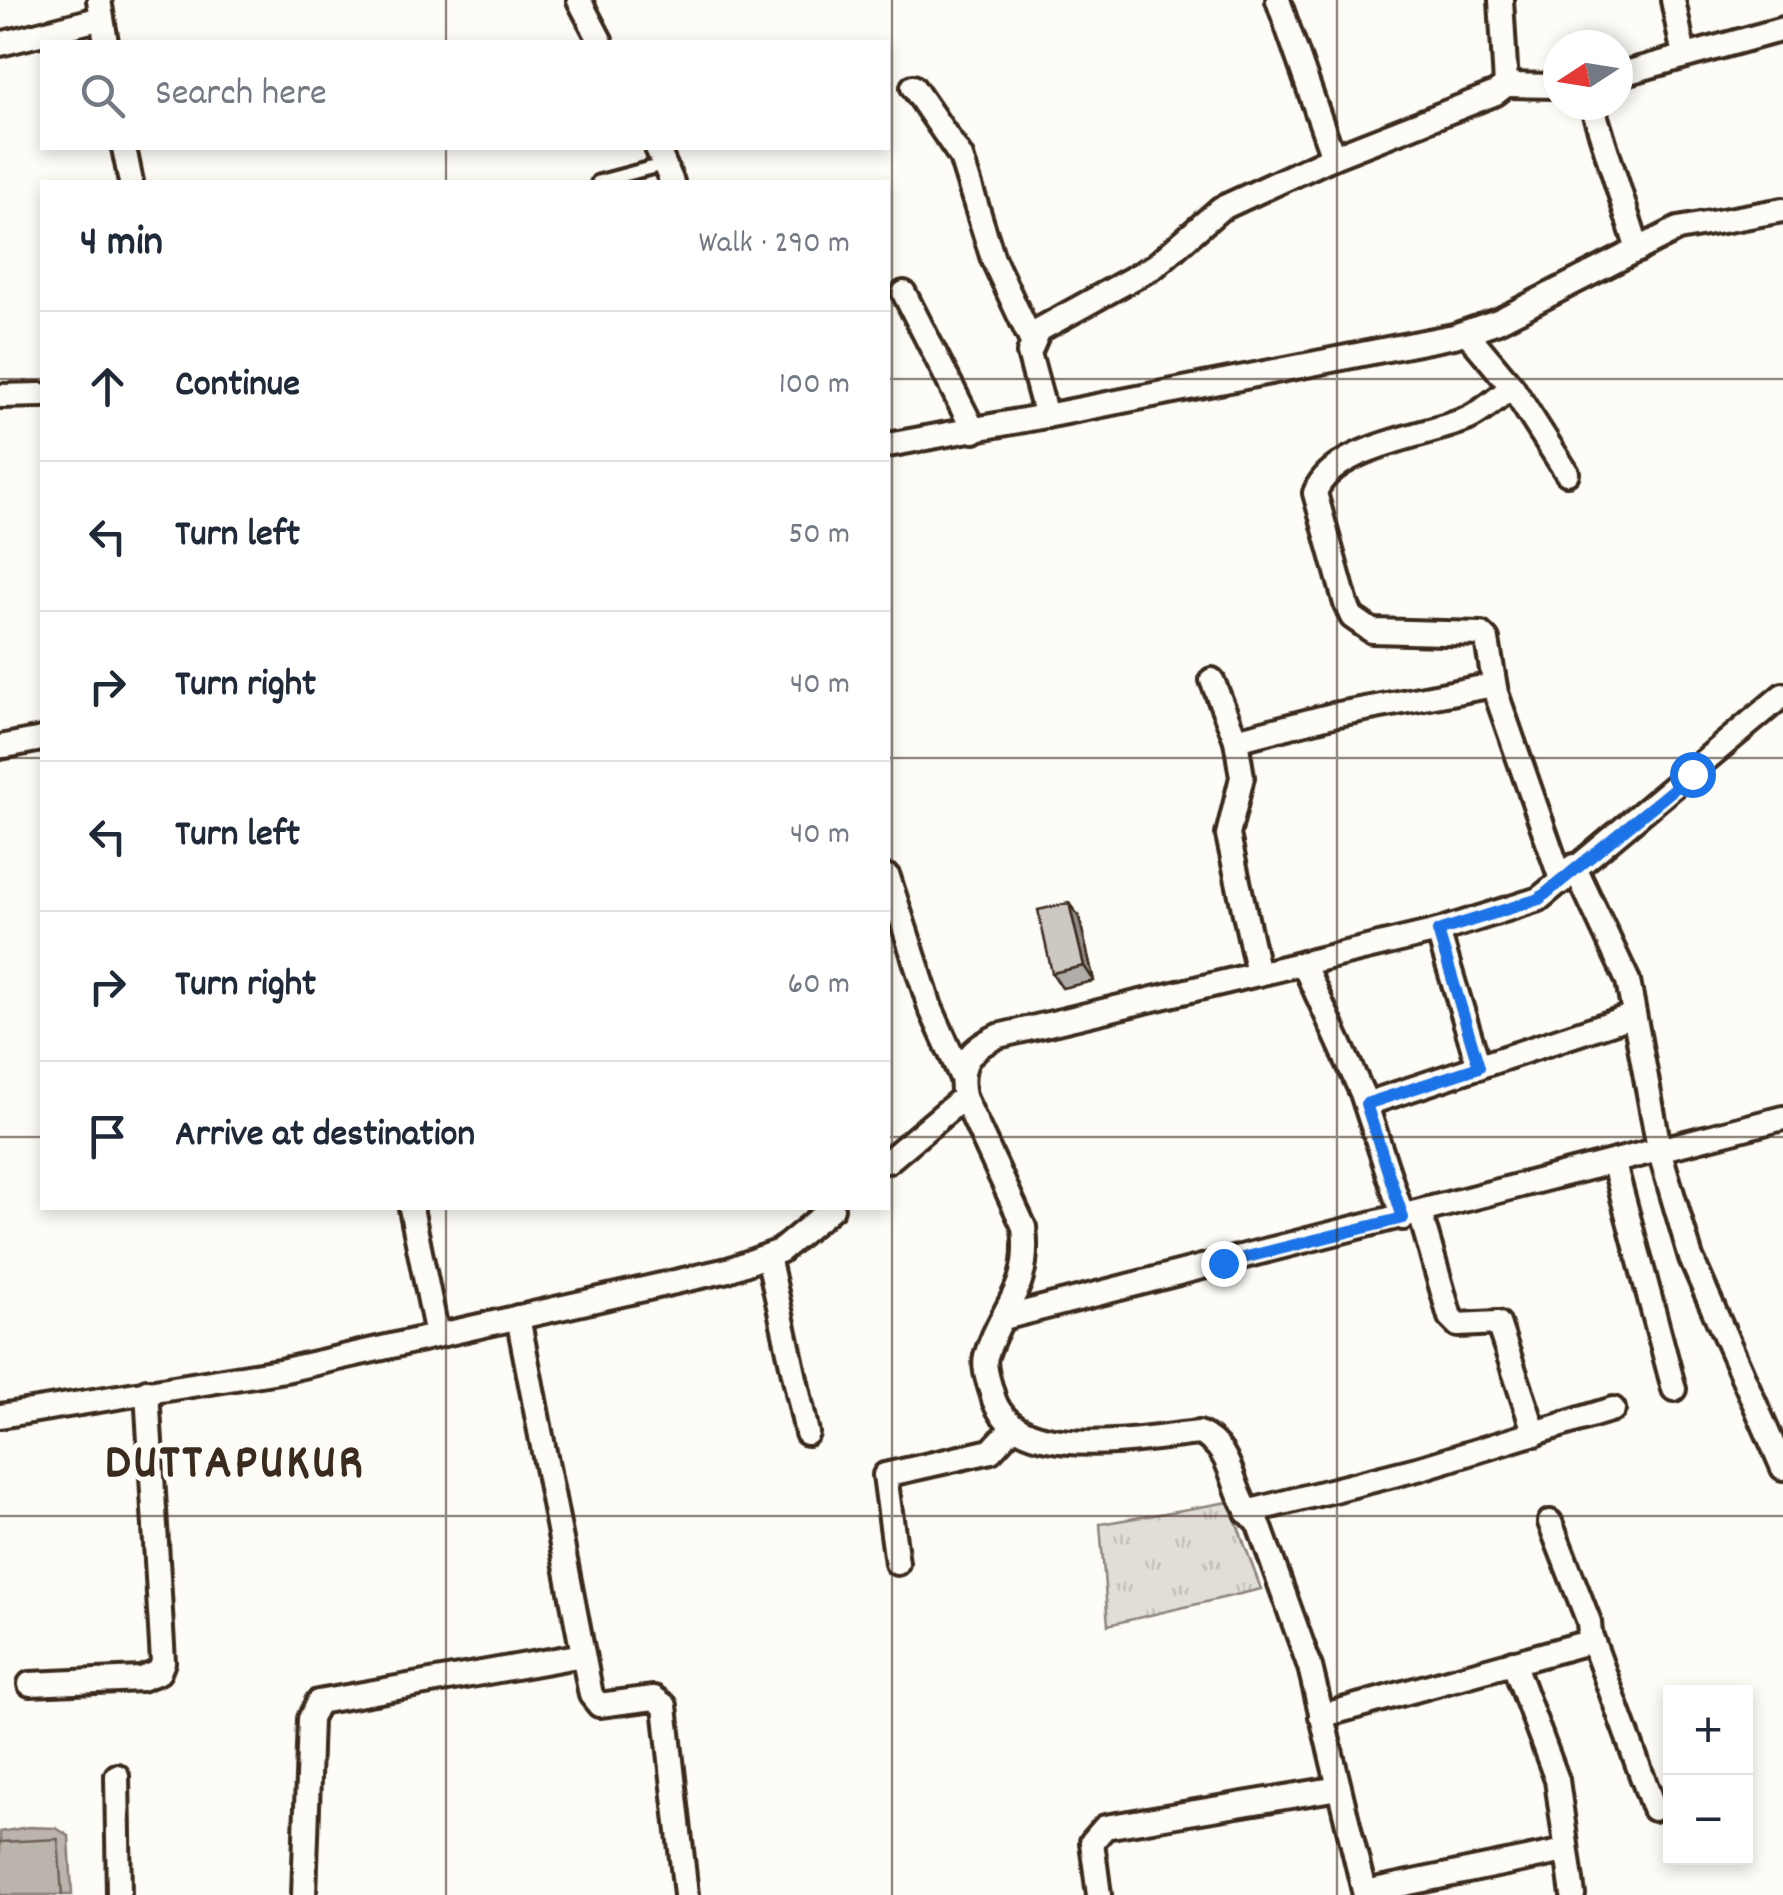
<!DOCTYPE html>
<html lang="en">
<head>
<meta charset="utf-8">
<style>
  body { margin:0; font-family:Dekko,sans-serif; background:#f2f2f3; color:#1f2937 }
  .controls { position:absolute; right:30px; bottom:30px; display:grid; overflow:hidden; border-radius:0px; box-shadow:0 5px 15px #0003 }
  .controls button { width:90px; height:90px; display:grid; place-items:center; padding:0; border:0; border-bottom:2px solid #e0e1e3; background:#fff; color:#1f2937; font:50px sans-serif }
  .compass { position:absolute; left:1543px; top:30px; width:90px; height:90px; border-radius:50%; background:#fff; box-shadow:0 5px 15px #0003; rotate:258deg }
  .stop { position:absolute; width:30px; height:30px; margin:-22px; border:8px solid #1a73e8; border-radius:50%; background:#fff }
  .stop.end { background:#1a73e8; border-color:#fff; box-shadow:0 2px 10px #0008 }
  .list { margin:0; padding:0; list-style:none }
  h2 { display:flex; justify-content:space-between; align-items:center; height:130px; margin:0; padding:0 40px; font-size:42px }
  h2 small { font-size:32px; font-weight:400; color:#747a83 }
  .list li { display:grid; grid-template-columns:65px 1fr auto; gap:30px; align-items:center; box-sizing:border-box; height:150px; padding:0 40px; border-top:2px solid #e0e1e3 }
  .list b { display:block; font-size:38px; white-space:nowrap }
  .list em { font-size:32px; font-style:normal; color:#747a83 }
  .icon { flex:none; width:55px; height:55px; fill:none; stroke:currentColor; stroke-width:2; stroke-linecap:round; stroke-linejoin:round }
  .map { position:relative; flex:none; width:1783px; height:1895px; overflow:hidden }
  .search { position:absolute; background:#fff; box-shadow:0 5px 15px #0003; left:40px; top:40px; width:850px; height:110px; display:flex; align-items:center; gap:25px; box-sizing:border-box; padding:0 35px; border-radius:0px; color:#747a83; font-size:38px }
  .panel { position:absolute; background:#fff; box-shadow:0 5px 15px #0003; left:40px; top:180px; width:850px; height:1030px; border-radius:0px }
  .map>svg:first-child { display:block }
  .grass { fill:url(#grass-tufts); stroke:#8e847a; stroke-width:2.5 }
  .water { fill:#bbb4ad; stroke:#887d74; stroke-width:2.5 }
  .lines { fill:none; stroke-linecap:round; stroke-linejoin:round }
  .shore { stroke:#6e6157; stroke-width:2.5 }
  .lane-casing { stroke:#3b2a1e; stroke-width:19 }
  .street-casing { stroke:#3b2a1e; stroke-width:30 }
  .lane { stroke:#fdfcf7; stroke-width:11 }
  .street { stroke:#fdfcf7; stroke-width:22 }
  .wall { fill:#b0aca7; stroke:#3b2a1e; stroke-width:2.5 }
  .shaded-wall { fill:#908c88; stroke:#3b2a1e; stroke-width:2.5 }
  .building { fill:#cdc8c2; stroke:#3b2a1e; stroke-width:2.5 }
  .route { stroke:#1a73e8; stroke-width:12 }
  .grid { fill:none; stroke:#3b2a1e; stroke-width:2.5; stroke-opacity:0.55 }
  .labels { text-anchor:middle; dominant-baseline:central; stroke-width:10; stroke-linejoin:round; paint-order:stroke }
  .district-label { font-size:50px; font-weight:bold; letter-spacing:2.5px; fill:#3b2a1e; stroke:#fdfcf7 }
</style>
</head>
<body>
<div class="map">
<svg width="1783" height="1895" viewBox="0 0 1783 1895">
  <defs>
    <pattern id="grass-tufts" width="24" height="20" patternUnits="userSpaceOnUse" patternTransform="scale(2.5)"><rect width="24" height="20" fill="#e1ded7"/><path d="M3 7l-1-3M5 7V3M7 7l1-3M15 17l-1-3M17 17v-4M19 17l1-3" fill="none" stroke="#c2bfb8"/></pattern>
  </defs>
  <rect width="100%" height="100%" fill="#fdfcf7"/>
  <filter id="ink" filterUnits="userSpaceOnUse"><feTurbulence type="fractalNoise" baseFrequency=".01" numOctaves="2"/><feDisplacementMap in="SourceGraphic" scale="20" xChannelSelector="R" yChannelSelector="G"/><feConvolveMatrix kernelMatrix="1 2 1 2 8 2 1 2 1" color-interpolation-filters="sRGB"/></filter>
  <g filter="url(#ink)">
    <path class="grass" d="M 1229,1502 L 1261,1589 L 1108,1625 L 1100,1524 Z"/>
    <path class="water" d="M 28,1827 L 56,1828 L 69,1836 L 72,1895 L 0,1895 L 0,1832 Z"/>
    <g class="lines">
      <path class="shore" d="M 0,1842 L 58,1839 L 62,1895"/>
      <defs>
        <path id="lane" d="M 598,182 L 665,164"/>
        <g id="street">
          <path d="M 99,0 L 106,42"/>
          <path d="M 579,0 L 601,42"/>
          <path d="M 1278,0 L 1333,157"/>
          <path d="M 1673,0 L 1684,56"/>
          <path d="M 0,44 L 102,18"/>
          <path d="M 1618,75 L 1783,29"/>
          <path d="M 1506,85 L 1558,86"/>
          <path d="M 913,87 L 961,157 L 993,259 L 1031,340"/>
          <path d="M 1592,105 L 1638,250"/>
          <path d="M 124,148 L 131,182"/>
          <path d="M 657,148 L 672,182"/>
          <path d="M 904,293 L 974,431"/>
          <path d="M 1467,333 L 1512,387 L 1567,473"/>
          <path d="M 1512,387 C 1497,398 1483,412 1467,419 C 1427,436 1332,446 1315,493 L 1346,604 L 1352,617 L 1372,631 L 1481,634 L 1487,640 L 1496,693 L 1562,882"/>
          <path d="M 0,396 L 42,395"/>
          <path d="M 1046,416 L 1454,336 L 1498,321 L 1678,229 L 1783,210"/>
          <path d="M 888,445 L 1046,416 L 1029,353 L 1039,330 L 1155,266 L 1220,209 L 1333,157 L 1496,93 L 1506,85 L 1501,0"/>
          <path d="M 1212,680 L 1236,740 L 1242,777 L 1228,835 L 1258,974"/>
          <path d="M 1236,740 L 1333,715 L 1494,685"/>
          <path d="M 0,747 L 42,739"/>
          <path d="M 1574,866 L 1628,981 L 1660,1153 L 1691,1258 L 1783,1468"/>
          <path d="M 888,877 L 930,1007 L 961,1076"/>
          <path d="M 1438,931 L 1479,1067"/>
          <path d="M 1303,963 L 1362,1093 L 1403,1218"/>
          <path d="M 964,1097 L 1024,1227 C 1031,1292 1003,1302 986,1356 C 983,1368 989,1382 992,1393 C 1009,1467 1144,1438 1199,1433 C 1238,1450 1229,1498 1258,1522 L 1310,1667 L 1365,1895"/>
          <path d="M 1366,1104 L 1634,1015"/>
          <path d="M 888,1161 L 964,1097 C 958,1064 968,1050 998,1036 L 1438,931 L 1539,899 L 1783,695"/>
          <path d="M 1614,1164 L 1674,1389"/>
          <path d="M 411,1208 L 437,1335"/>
          <path d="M 1420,1213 L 1450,1317 L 1458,1325 L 1498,1323 L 1535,1434"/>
          <path d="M 768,1256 L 807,1433"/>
          <path d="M 518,1317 L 591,1695 L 599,1705 L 654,1698 L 665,1706 L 686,1895"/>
          <path d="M 1007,1317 L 1783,1118"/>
          <path d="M 0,1416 L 285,1370 L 728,1270 L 780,1251 L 832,1208"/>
          <path d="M 1247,1512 L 1421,1468 L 1613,1409"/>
          <path d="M 897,1563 L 885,1475 L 991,1451 L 1012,1428"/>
          <path d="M 1590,1634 L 1654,1809"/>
          <path d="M 1513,1662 L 1557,1780 L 1573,1895"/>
          <path d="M 30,1684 L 141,1679 L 159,1672 L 163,1662 L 147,1391"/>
          <path d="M 1321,1716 L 1585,1643 L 1590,1634 L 1589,1622 L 1550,1522"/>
          <path d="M 117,1776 L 119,1895"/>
          <path d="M 1365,1892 L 1565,1851"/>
          <path d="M 304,1895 L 310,1719 L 318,1702 L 583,1655"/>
          <path d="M 1099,1895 L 1092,1842 L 1105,1827 L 1339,1788"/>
        </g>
      </defs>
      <use href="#lane" class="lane-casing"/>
      <use href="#street" class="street-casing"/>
      <use href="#lane" class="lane"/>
      <use href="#street" class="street"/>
    </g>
    <path class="wall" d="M 1079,917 L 1094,981 L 1062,988 L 1052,973 Z"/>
    <path class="shaded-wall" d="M 1069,903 L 1079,917 L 1094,981 L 1084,966 Z"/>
    <path class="building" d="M 1069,903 L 1084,966 L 1052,973 L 1038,910 Z"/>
  </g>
  <g class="lines" filter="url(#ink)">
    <path class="route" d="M 1223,1263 L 1403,1218 L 1366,1104 L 1479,1067 L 1438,931 L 1539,899 L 1692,774"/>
  </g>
  <path class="grid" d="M 446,0 L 446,42M 892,0 L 892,1895M 1337,0 L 1337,1895M 446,148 L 446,182M 0,379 L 42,379M 888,379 L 1783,379M 0,758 L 42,758M 888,758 L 1783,758M 0,1137 L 42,1137M 888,1137 L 1783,1137M 446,1208 L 446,1895M 0,1516 L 1783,1516"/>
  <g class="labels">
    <g class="district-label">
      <text x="235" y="1466">DUTTAPUKUR</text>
    </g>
  </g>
</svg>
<div class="controls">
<button>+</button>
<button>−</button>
</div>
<svg class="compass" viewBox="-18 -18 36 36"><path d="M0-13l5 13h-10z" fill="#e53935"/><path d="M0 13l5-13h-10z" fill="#747a83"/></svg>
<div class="stop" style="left:1692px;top:774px"></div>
<div class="stop end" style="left:1223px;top:1263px"></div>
<div class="search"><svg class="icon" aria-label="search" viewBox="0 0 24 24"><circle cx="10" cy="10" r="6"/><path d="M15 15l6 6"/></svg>Search here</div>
<section class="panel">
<h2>4 min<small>Walk · 290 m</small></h2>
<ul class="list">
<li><svg class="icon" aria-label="ahead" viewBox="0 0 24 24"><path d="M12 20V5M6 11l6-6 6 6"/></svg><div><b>Continue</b></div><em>100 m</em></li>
<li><svg class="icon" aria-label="left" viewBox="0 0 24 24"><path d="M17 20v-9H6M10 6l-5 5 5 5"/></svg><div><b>Turn left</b></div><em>50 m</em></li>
<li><svg class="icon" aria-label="right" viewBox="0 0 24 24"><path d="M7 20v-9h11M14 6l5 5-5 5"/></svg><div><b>Turn right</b></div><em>40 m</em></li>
<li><svg class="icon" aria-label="left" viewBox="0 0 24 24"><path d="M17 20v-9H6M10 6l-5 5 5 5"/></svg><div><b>Turn left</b></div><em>40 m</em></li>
<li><svg class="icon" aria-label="right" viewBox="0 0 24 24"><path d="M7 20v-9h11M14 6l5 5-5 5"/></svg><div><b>Turn right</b></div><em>60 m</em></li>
<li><svg class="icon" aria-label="arrive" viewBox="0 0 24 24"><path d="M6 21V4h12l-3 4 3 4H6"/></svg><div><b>Arrive at destination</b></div></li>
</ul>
</section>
</div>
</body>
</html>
